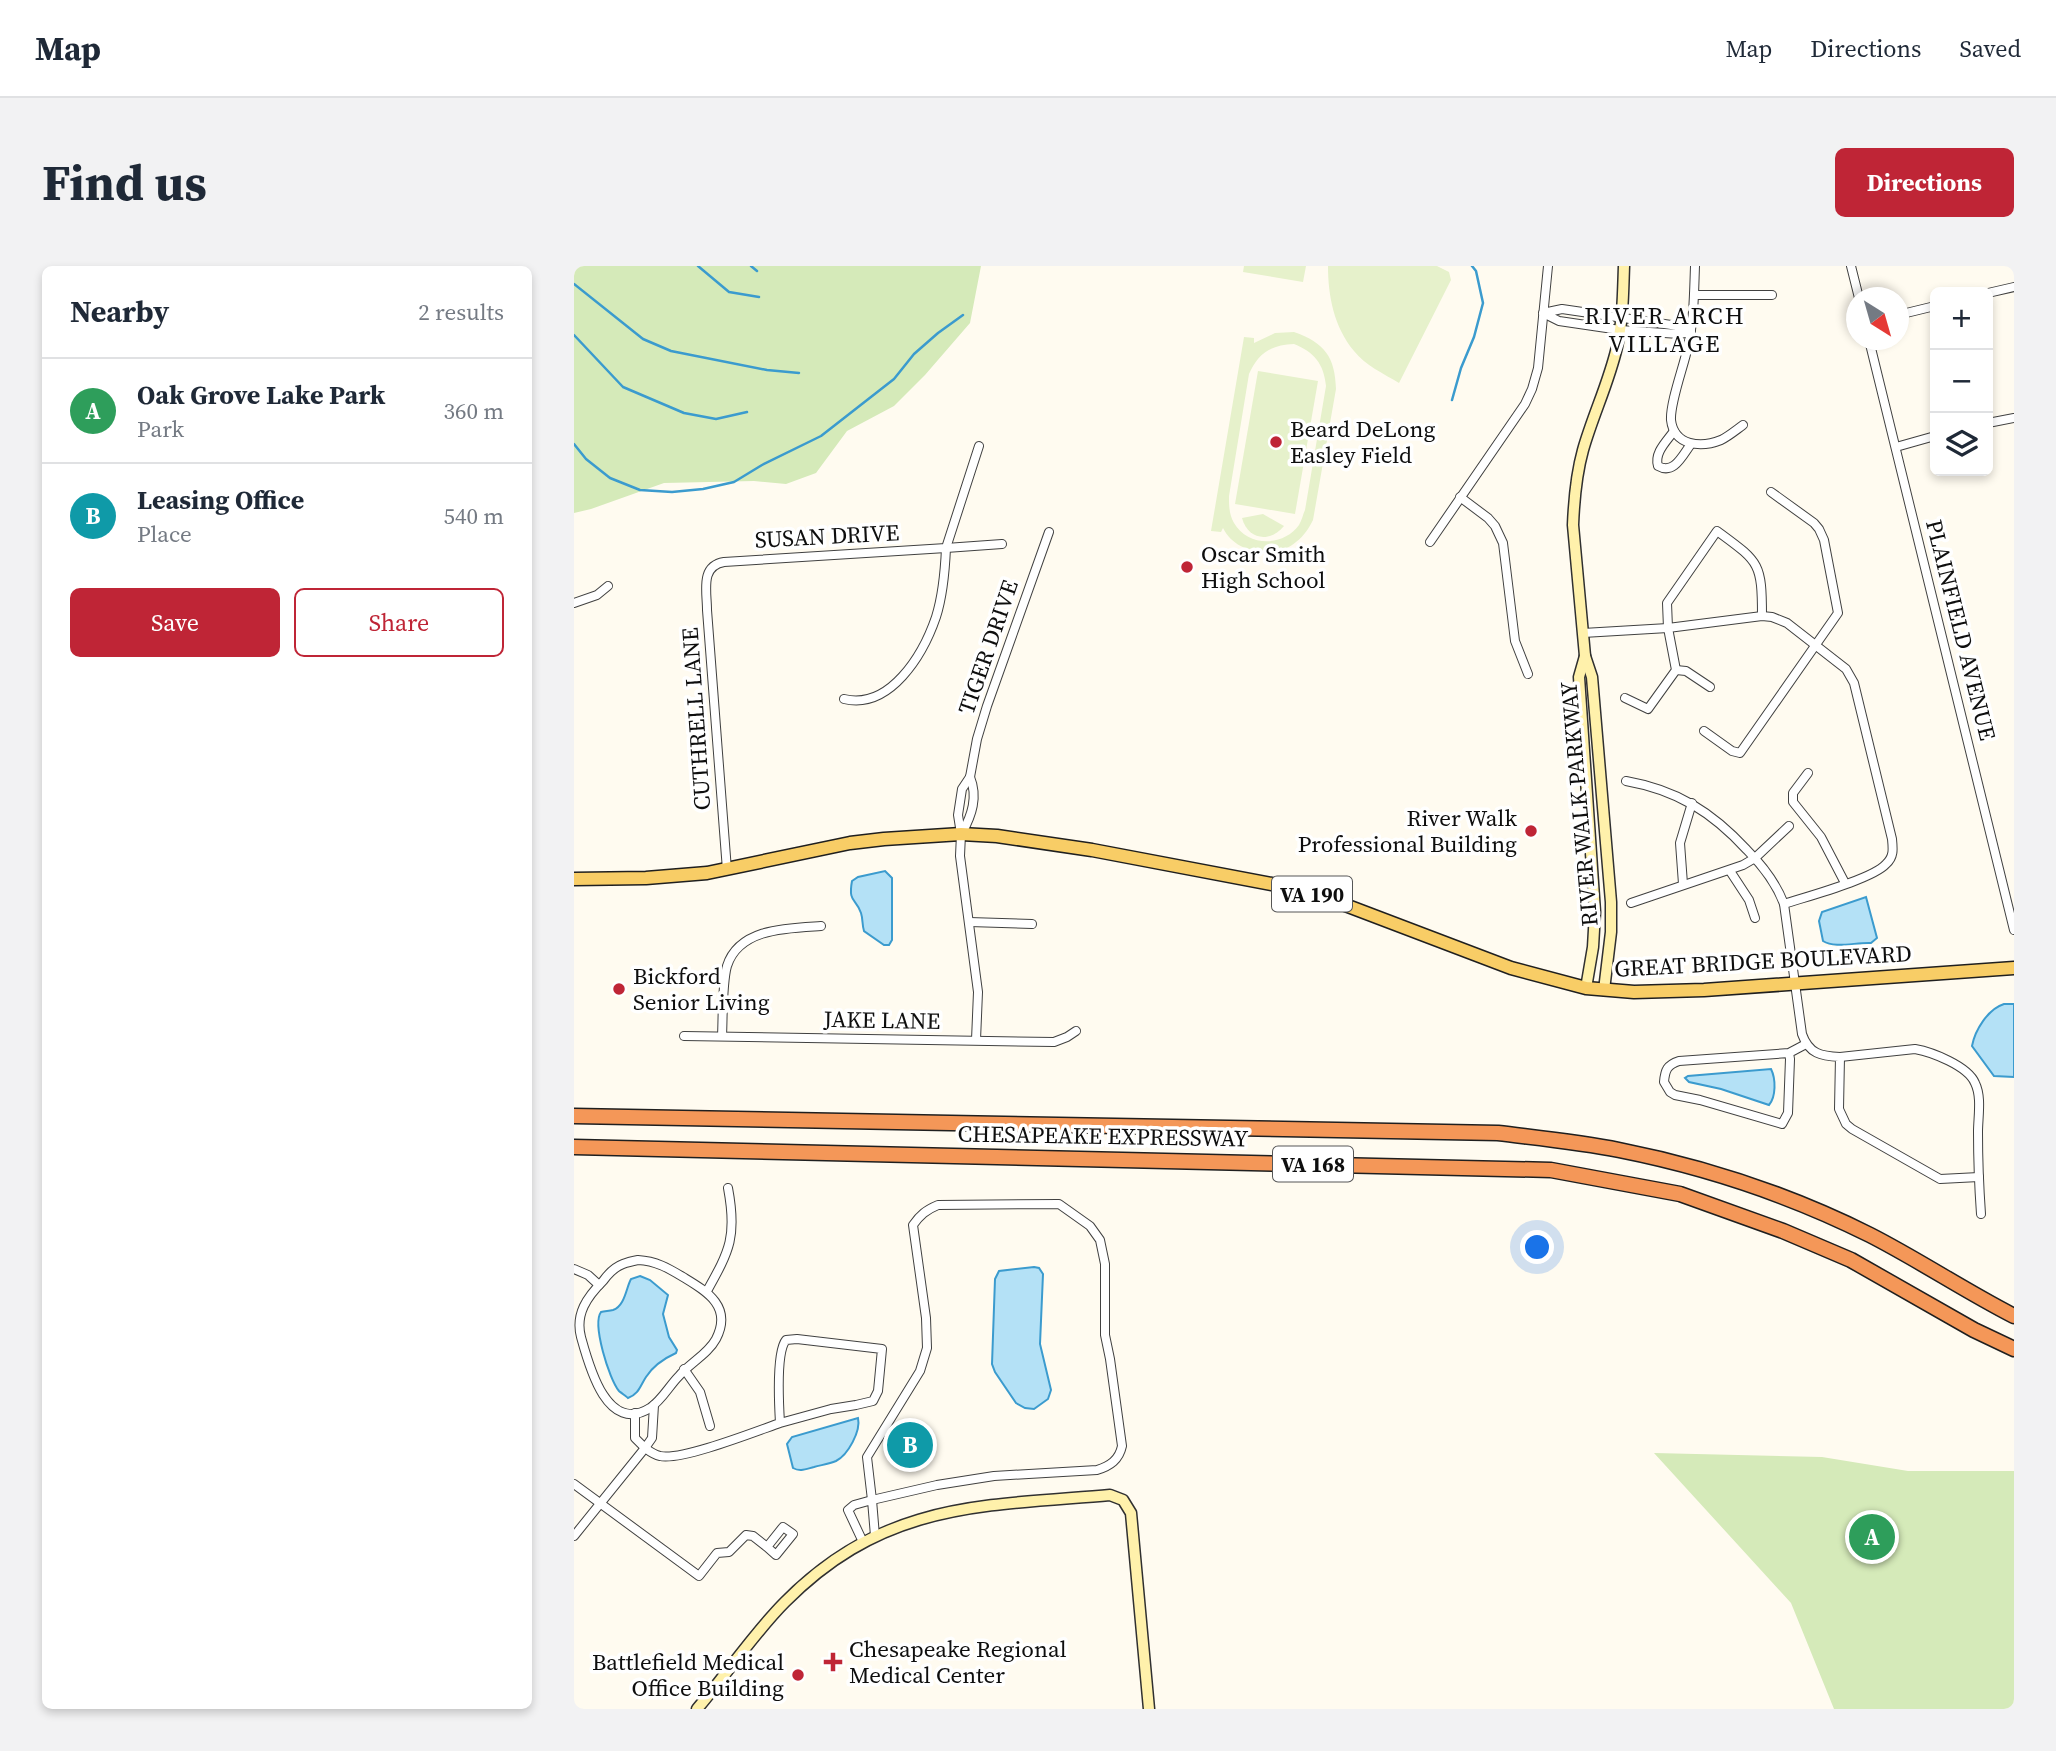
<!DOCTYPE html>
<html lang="en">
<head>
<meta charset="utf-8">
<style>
  body { margin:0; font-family:"Source Serif 4",serif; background:#f2f2f3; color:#1f2937 }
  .controls { position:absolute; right:21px; top:21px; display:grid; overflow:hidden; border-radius:10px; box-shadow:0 4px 10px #0003 }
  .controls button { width:63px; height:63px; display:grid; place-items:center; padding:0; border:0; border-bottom:2px solid #e0e1e3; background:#fff; color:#1f2937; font:35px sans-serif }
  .compass { position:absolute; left:1272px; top:21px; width:63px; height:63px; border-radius:50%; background:#fff; box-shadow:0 4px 10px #0003; rotate:143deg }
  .you { position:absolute; left:964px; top:982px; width:24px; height:24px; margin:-18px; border:5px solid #fff; border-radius:50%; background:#1a73e8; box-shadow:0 0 0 10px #1a73e833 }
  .badge { display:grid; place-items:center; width:46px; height:46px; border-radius:50%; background:#bf2536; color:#fff; font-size:23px; font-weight:700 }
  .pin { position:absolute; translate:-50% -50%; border:4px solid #fff; box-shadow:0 2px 7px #0006 }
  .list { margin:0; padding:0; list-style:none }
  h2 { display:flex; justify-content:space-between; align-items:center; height:91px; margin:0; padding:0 28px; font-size:30px }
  h2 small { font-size:23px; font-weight:400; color:#747a83 }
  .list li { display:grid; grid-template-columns:46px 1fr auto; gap:21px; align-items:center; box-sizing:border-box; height:105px; padding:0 28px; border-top:2px solid #e0e1e3 }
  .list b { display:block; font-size:26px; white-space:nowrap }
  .list p { margin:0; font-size:23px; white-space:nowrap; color:#747a83 }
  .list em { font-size:23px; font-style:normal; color:#747a83 }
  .actions { display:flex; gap:14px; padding:21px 28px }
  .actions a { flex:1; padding:16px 0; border:2px solid #bf2536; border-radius:10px; text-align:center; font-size:24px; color:#bf2536 }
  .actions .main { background:#bf2536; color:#fff }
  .icon { flex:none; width:38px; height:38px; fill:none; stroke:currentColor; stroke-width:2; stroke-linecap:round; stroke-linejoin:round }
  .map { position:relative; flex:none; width:1440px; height:1443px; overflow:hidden; border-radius:10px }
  header { display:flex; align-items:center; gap:42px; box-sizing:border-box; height:98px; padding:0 35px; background:#fff; border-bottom:2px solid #e0e1e3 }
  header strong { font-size:33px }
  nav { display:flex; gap:38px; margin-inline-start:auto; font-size:24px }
  .intro { display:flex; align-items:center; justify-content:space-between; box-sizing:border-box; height:168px; padding:0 42px }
  h1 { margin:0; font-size:49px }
  .button { padding:18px 32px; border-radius:10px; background:#bf2536; color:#fff; font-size:24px; font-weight:700 }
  main { display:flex; gap:42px; padding:0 42px }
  aside { flex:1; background:#fff; border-radius:10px; box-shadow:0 4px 10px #0003 }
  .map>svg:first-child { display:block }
  .green { fill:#d5eab9 }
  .pitch { fill:#e6f1cb; fill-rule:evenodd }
  .water { fill:#b4e1f6; stroke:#3b9bce; stroke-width:2 }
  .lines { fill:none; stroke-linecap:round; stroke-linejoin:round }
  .stream { stroke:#3b9bce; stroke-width:2.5 }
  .street-casing { stroke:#414141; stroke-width:10 }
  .secondary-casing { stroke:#303030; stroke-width:13 }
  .primary-casing { stroke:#1f1f1f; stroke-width:15 }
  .highway-casing { stroke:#1f1f1f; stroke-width:17 }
  .street { stroke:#fff; stroke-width:8 }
  .secondary { stroke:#fff1ab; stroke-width:10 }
  .primary { stroke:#f8cd66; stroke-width:12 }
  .highway { stroke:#f49758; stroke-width:14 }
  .poi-dot { fill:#bf2536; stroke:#fff; stroke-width:2.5 }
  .labels { text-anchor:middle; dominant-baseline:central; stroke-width:7; stroke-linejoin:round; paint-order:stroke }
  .shield { fill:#fff; stroke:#565656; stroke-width:2 }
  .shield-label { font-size:21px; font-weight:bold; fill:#0e0e0e }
  .poi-label { font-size:23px; fill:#0e0e0e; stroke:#fff; text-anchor:start }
  .street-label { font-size:23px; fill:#0e0e0e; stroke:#fff }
  .neighbourhood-label { font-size:24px; letter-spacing:2px; fill:#0e0e0e; stroke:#fff }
</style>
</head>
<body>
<header>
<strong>Map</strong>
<nav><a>Map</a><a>Directions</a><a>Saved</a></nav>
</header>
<div class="intro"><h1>Find us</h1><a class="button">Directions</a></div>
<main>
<aside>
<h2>Nearby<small>2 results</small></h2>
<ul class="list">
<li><span class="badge" style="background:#2e9e5b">A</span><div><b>Oak Grove Lake Park</b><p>Park</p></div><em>360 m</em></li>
<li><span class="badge" style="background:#0f9aa8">B</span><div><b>Leasing Office</b><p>Place</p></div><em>540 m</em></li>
</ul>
<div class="actions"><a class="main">Save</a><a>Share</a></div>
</aside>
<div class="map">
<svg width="1440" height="1443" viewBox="0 0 1440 1443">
  <rect width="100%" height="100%" fill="#fffbf0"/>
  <g class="green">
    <path d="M 0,0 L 407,0 L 396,57 L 351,109 L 320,140 L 273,165 L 242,207 L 212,218 L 180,215 L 90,217 L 17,243 L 0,247 Z"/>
    <path d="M 1080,1187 L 1248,1191 L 1334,1205 L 1440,1205 L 1440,1443 L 1260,1443 L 1217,1337 Z"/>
  </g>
  <g class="pitch">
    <path d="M 670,0 L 732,0 L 729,16 L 669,6 Z"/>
    <path d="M 754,0 L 863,0 L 875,6 L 877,14 L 825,117 C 810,108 791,99 780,85 C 760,61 754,30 754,0 Z"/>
    <path d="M 720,66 C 751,77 761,91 762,123 L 739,254 C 735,262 730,270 722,276 C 700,295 661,287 649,262 L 647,266 L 637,265 L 670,71 L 680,72 L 680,77 L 701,67 ZM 720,78 C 740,86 750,98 752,120 L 731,244 C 729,248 728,254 725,259 C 709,281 674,281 660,257 C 655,248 655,240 655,230 L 675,108 C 684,87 697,79 720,78 Z"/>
    <path d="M 684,105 L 744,115 L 721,248 L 661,238 Z"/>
    <path d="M 689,248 L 710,260 C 696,277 674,274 668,252 Z"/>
  </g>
  <g class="water">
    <path d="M 311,605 L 318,612 L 318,674 L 315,679 L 310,679 L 290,665 C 288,659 289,653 287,647 C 282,632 274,637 278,615 L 284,611 Z"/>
    <path d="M 1292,631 L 1303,672 L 1297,677 C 1282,676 1261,683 1249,675 L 1245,655 L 1248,646 Z"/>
    <path d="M 1430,738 L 1440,738 L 1440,811 L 1420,810 L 1398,780 C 1401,764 1414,743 1430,738 Z"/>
    <path d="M 1197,803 C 1202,813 1202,831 1195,839 L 1147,823 L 1115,816 L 1111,812 L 1114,810 Z"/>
    <path d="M 460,1001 L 465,1002 L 469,1008 L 466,1078 L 477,1124 L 474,1133 L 460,1143 L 451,1142 L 442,1137 L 421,1106 L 418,1098 L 421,1013 L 425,1005 Z"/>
    <path d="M 66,1010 L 76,1014 L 94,1029 L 89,1048 L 95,1071 L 103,1084 L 102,1087 C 91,1092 79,1100 72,1111 C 66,1120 65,1128 54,1132 C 53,1131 46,1126 45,1125 C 35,1113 18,1058 27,1046 C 31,1045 35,1045 39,1044 C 51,1040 52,1022 57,1013 Z"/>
    <path d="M 284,1152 C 287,1165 274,1189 262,1195 C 255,1198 247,1199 240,1201 C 232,1203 226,1206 219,1202 L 213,1178 L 218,1171 Z"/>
  </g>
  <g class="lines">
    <g class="stream">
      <path d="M 124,0 L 155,26 L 185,31"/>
      <path d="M 177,0 L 183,5"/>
      <path d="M 0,18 L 69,73 L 97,85 L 193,104 L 225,107"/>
      <path d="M 0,69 L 49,121 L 110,147 L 142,153 L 173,146"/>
      <path d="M 878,134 L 887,102 L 900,71 L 909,37 L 902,5 L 898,0"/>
      <path d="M 0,178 L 12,193 L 36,212 L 66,224 L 98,226 L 129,223 L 160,216 L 188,199 L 247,170 L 320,113 L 340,88 L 364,67 L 389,49"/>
    </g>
    <defs>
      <g id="street">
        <path d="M 1121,0 C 1120,27 1120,54 1114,80 C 1110,100 1096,136 1097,154 C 1100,180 1127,182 1147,174 C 1155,170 1162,164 1169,159"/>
        <path d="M 1277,0 L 1285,32"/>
        <path d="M 1414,27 L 1440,21"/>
        <path d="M 1120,29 L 1198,29"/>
        <path d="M 988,43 L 1104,60 L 1117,66 L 1105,68 L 1046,64 L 985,55 L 969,47 Z"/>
        <path d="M 1324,49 L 1361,40"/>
        <path d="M 1295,74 L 1440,664"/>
        <path d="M 1414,157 L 1440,152"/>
        <path d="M 1100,165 C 1092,176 1080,187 1084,200 C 1100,209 1108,190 1117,178"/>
        <path d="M 1322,181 L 1361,170"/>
        <path d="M 886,231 L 914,252 L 921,260 L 929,277 L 941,375 L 954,408"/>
        <path d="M 856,276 L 951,138 L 958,123 L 964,102 L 974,0"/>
        <path d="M 0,337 L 23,329 L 34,320"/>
        <path d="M 1009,367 L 1094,362 L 1188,350 L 1198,351 L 1213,357 L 1272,403 L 1280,417 L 1318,573 C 1319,583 1320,591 1312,598 C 1299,613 1231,631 1210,638"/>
        <path d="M 1102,404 L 1112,405 L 1136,421"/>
        <path d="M 1051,432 L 1074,443 L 1102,404 L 1094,362 L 1093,337 L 1143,265 C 1185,296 1188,296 1188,350"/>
        <path d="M 270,433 C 316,444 349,389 362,351 C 369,329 371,305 372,282 L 428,278"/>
        <path d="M 1130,465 L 1158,485 L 1166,487 L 1264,347 L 1250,274 L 1245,263 L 1240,257 L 1197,226"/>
        <path d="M 1234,507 L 1219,527 L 1219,536 L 1247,571 L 1271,617"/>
        <path d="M 1052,515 C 1103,524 1138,546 1173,584 C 1189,600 1202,617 1210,638 L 1228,768 C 1235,788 1247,790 1266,791 L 1265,843 L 1272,858 L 1278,863 L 1366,913 L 1405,911"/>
        <path d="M 388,567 C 398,549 404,531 396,511"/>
        <path d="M 153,604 L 133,344 C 133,325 126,300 150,296 L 372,282 L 405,180"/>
        <path d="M 1156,605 L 1175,634 L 1181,652"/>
        <path d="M 1109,618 L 1106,577 L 1118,537"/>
        <path d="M 1057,637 L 1169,599 L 1181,592 L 1215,560"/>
        <path d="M 395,656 L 458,658"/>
        <path d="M 110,770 L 480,776 L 493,771 L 502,765"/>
        <path d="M 148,770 C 149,751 148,718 153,700 C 165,662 214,662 247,660"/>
        <path d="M 402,774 L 404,726 L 386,590 L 387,568 L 384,549 L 388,523 L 396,511 L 403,473 L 413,440 L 475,266"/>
        <path d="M 1215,787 L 1216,793 L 1214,847 L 1208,858 L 1126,834 L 1101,829 L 1096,826 L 1090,816 C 1091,804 1093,799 1105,795 L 1215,787 L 1232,778"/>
        <path d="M 1266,791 L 1341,783 C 1358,786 1394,800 1401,817 C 1408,831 1404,851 1404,866 C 1404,893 1405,920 1407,948"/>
        <path d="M 485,938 L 516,960 L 526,974 L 531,998 L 531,1069 L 536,1093 L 548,1180 C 545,1194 536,1200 523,1204 L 420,1210 L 363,1219 L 298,1234 L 293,1191 L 346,1105 L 353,1082 L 352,1052 L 339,959 C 346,949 352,944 364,939 Z"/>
        <path d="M 64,994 C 82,995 94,1002 109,1011 C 132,1025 159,1040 142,1073 C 134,1088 116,1097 105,1110 C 95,1120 88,1134 76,1142 C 33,1169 15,1100 7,1071 C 1,1048 13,1031 29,1015 C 34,1008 41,1001 49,998 C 54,996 59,995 64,994 Z"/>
        <path d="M 0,1003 L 14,1009 L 25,1019"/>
        <path d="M 133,1025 C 156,984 163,970 154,922"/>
        <path d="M 110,1103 L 126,1126 L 136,1160"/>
        <path d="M 61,1147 L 61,1172 L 71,1182 L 78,1172 L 80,1139"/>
        <path d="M 0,1218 L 125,1310 L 143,1287 L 155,1286 L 172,1269 L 179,1270 L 193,1281 L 209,1261 L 219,1268 L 202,1289 L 193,1281"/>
        <path d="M 0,1270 L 71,1182 C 75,1185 80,1189 86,1190 C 107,1195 183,1165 206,1157 C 205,1140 202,1086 212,1074 L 223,1073 L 308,1083 L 304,1125 L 299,1135 L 282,1139 L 257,1143 L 206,1157"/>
        <path d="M 289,1276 L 274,1244 L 280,1239 L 298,1234 L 301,1270"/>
      </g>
      <g id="secondary">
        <path d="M 1011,390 L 1005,411 L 1021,646 L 1019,681 L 1012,722"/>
        <path d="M 1030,724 L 1037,666 L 1037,636 L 1018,411 L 1011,390 L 999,259 C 1000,234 1002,209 1009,184 C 1019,149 1035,116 1043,81 C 1049,54 1049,27 1050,0"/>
        <path d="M 123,1443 C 152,1409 180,1367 211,1336 C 310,1236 407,1240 536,1229 L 549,1234 L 557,1247 L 575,1443"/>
      </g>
      <path id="primary" d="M 0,613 L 72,612 L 133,607 L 276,577 L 310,573 L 387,568 L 423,570 L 518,584 L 719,622 L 758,634 L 937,702 L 1012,722 L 1060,726 L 1130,724 L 1440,702"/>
      <g id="highway">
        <path d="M 0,850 L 924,867 C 964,872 1006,876 1045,884 C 1131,901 1218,930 1296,969 C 1345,994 1391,1025 1440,1050"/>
        <path d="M 0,881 L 977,904 L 1106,928 L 1209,965 L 1277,994 L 1400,1064 L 1440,1083"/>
      </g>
    </defs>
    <use href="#street" class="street-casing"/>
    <use href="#secondary" class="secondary-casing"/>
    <use href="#primary" class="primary-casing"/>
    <use href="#highway" class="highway-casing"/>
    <use href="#street" class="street"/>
    <use href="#secondary" class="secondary"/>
    <use href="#primary" class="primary"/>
    <use href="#highway" class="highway"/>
  </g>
  <g class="poi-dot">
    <circle cx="702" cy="176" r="7"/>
    <circle cx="613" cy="301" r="7"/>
    <circle cx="957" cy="565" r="7"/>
    <circle cx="45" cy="723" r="7"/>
    <path d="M255.5 1385.5h7v7h7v7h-7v7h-7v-7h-7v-7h7z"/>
    <circle cx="224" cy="1409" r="7"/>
  </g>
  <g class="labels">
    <g class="shield">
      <rect x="698" y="610.5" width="80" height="35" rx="5"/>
      <rect x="699" y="880.5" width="80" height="35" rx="5"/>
    </g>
    <g class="shield-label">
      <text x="738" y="628">VA 190</text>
      <text x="739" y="898">VA 168</text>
    </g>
    <g class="poi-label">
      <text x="716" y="163">Beard DeLong<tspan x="716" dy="26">Easley Field</tspan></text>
      <text x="627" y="288">Oscar Smith<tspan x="627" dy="26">High School</tspan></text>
      <text x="943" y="552" text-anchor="end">River Walk<tspan x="943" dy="26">Professional Building</tspan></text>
      <text x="59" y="710">Bickford<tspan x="59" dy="26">Senior Living</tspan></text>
      <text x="275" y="1383">Chesapeake Regional<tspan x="275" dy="26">Medical Center</tspan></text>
      <text x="210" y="1396" text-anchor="end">Battlefield Medical<tspan x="210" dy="26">Office Building</tspan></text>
    </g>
    <g class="street-label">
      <text transform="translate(253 270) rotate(-3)">SUSAN DRIVE</text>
      <text transform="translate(1387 364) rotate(76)">PLAINFIELD AVENUE</text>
      <text transform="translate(414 381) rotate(-71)">TIGER DRIVE</text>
      <text transform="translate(122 453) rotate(-94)">CUTHRELL LANE</text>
      <text transform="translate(1005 538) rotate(-95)">RIVER WALK PARKWAY</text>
      <text transform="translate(1189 695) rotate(-3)">GREAT BRIDGE BOULEVARD</text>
      <text transform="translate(308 754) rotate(1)">JAKE LANE</text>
      <text transform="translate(529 870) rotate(1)">CHESAPEAKE EXPRESSWAY</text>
    </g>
    <g class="neighbourhood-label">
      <text x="1091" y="49">RIVER ARCH<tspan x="1091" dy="28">VILLAGE</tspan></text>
    </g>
  </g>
</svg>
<div class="controls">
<button>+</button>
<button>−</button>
<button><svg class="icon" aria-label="layers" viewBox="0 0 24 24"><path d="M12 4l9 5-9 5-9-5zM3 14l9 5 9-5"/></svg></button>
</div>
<svg class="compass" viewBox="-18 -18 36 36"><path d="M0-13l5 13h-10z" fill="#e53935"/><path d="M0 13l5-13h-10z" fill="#747a83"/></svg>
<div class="you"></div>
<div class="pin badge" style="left:1298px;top:1271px;background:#2e9e5b">A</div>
<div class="pin badge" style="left:336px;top:1179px;background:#0f9aa8">B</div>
</div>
</main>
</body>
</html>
